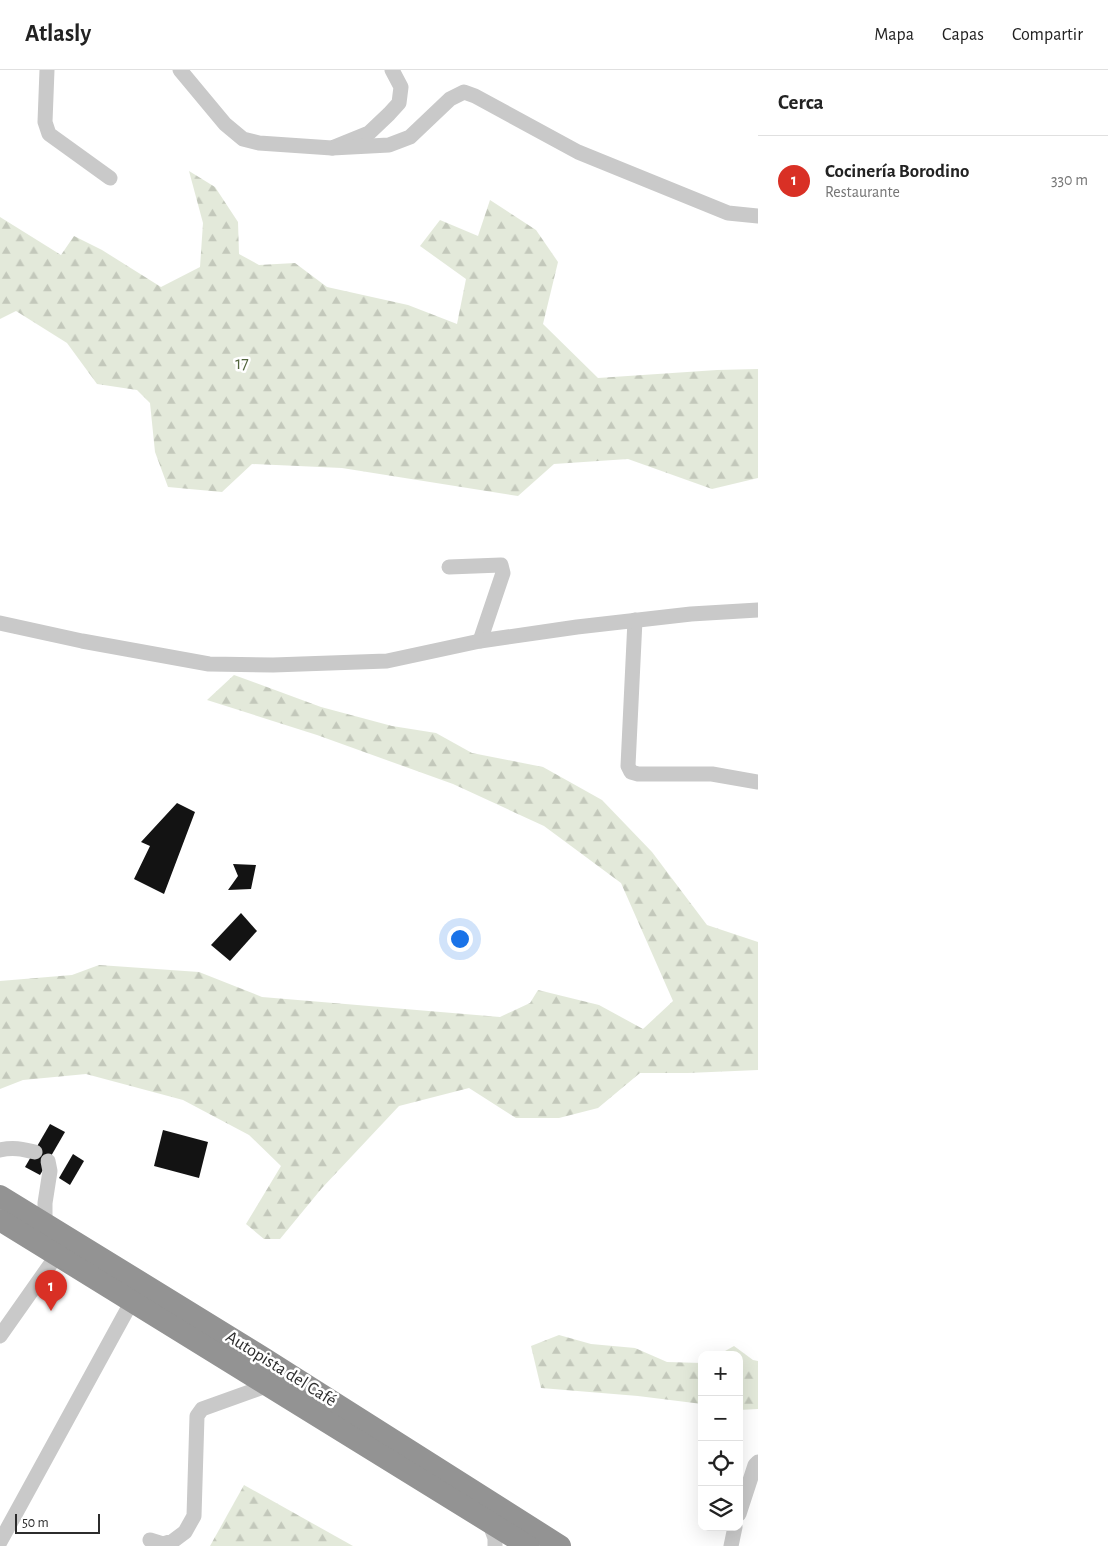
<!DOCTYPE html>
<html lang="es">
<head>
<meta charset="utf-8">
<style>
  body { margin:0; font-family:"Alegreya Sans",sans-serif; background:#f6f6f6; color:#222 }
  .controls { position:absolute; right:15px; bottom:15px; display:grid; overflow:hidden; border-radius:10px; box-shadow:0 5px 20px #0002 }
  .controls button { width:45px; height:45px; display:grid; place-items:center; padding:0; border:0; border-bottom:1px solid #e0e0e0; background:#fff; color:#222; font:25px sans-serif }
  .scale { position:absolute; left:15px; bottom:12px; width:85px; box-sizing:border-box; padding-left:5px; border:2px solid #2c2c2c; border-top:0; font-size:14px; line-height:18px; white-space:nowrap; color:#2c2c2c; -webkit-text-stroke:4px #fff; paint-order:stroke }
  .you { position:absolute; left:459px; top:868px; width:18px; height:18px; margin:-12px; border:4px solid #fff; border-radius:50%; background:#1a73e8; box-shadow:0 0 0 8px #1a73e833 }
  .badge { display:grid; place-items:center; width:32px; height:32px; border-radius:50%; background:#d93025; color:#fff; font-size:16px; font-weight:700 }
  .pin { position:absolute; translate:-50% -41px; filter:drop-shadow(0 1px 2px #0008) }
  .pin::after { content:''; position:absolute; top:26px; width:18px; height:15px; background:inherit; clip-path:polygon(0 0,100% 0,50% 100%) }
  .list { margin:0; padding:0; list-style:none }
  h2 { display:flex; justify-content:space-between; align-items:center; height:65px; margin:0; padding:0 20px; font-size:21px }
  h2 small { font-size:16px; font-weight:400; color:#767676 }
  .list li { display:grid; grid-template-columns:32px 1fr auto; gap:15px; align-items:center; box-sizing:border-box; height:90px; padding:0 20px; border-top:1px solid #e0e0e0 }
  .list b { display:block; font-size:19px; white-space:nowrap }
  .list p { margin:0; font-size:16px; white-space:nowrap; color:#767676 }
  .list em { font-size:16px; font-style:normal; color:#767676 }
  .icon { flex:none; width:28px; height:28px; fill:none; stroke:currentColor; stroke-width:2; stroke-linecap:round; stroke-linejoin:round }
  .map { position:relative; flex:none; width:758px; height:1476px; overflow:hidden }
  header { display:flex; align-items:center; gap:30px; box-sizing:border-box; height:70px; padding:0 25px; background:#fff; border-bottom:1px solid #e0e0e0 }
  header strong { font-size:24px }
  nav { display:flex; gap:28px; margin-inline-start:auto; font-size:18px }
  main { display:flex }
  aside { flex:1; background:#fff }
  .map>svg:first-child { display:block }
  .forest { fill:url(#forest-firs) }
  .building { fill:#131313 }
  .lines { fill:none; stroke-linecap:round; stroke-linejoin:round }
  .minor { stroke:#c9c9c9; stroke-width:15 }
  .highway { stroke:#939393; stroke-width:22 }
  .labels { text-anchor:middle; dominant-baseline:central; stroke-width:5; stroke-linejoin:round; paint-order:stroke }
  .park-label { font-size:18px; fill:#52653d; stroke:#fff }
  .street-label { font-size:18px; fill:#2c2c2c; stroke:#fff }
</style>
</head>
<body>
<header>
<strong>Atlasly</strong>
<nav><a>Mapa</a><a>Capas</a><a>Compartir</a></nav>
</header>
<main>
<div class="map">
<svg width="758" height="1476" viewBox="0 0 758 1476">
  <defs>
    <pattern id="forest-firs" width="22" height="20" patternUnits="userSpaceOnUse" patternTransform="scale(1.25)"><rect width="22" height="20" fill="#e3e9da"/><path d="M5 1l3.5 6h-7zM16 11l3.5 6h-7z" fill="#c3c8bb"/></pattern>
  </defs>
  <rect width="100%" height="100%" fill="#fff"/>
  <g class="forest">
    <path d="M 189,101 L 215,117 L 238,152 L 239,184 L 259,195 L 295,193 L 327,217 L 408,235 L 457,254 L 466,209 L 420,176 L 440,150 L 478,166 L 490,130 L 536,160 L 558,192 L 543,254 L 598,308 L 717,300 L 758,299 L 758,408 L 712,419 L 628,389 L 554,394 L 518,426 L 342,398 L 252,394 L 222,422 L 168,417 L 155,382 L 150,333 L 137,320 L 97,314 L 67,273 L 16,241 L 0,249 L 0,147 L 61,185 L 74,166 L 102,180 L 161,217 L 200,197 L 203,153 Z"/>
    <path d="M 234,605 L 321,637 L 392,656 L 436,663 L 472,683 L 543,697 L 602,730 L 652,782 L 707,855 L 758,872 L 758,1000 L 688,1003 L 640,1003 L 598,1038 L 559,1048 L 516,1048 L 469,1018 L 399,1036 L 322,1118 L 280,1169 L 264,1169 L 246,1154 L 281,1096 L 249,1065 L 183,1030 L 86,1004 L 23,1010 L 0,1019 L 0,911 L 72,905 L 99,895 L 199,902 L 262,927 L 500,947 L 530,933 L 538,920 L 599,935 L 643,959 L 673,931 L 621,813 L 544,756 L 453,714 L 317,665 L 207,630 Z"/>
    <path d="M 559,1265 L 591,1274 L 635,1278 L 667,1292 L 702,1293 L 702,1334 L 638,1326 L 541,1318 L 531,1276 Z"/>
    <path d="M 734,1276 L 753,1290 L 758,1291 L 758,1339 L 739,1340 L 739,1285 L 718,1285 Z"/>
    <path d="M 244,1415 L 353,1476 L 210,1476 Z"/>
  </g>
  <g class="building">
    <path d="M 177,733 L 195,742 L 164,824 L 134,809 L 150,776 L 141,772 Z"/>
    <path d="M 233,794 L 256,795 L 251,819 L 228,820 L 238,806 Z"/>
    <path d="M 241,843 L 257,861 L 230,891 L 211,875 Z"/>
    <path d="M 50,1054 L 65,1062 L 40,1105 L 25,1097 Z"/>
    <path d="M 163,1060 L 208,1072 L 199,1108 L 154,1096 Z"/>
    <path d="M 73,1084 L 84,1091 L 70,1115 L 59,1108 Z"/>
  </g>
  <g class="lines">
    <g class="minor">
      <path d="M 47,0 L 45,52 L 49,64 L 110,108"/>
      <path d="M 180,0 L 225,54 L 243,69 L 259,73 L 332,78 L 369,63 L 389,44 L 399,33 L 401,17 L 392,0"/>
      <path d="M 332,78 L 389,75 L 410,67 L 450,29 L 464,22 L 475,26 L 578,82 L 728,143 L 758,146"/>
      <path d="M 449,497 L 501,495 L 503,503 L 480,571"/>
      <path d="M 635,550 L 628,696 L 631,702 L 638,704 L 712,704 L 758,712"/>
      <path d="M 0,553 L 82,571 L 209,594 L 273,595 L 387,591 L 480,571 L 577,557 L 691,544 L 758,540"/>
      <path d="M 0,1080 C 13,1077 22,1079 35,1082"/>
      <path d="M 45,1155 L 45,1133 L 50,1101 L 48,1091"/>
      <path d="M 0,1266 L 57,1185"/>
      <path d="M 739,1444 L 755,1395 L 758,1392"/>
      <path d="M 489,1452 L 495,1468 L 495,1476"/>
      <path d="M 150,1470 L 163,1474 L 173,1471 L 185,1462 L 194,1446 L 197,1346 L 202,1339 L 269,1315"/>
      <path d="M 0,1472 L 132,1231"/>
      <path d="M 731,1476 L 735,1457"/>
    </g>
    <g class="highway">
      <path d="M 0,1126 L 262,1287 L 560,1476"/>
      <path d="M 0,1150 L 528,1476"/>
    </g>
  </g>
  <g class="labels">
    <g class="park-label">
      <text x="242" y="294">17</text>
    </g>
    <g class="street-label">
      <text transform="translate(281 1299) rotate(32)">Autopista del Café</text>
    </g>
  </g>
</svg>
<div class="controls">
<button>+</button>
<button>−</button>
<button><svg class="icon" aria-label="locate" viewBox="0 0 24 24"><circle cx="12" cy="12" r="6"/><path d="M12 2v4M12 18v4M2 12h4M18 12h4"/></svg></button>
<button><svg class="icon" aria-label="layers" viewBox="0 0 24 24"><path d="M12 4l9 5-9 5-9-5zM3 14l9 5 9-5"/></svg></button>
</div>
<div class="scale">50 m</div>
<div class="you"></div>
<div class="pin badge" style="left:51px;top:1241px">1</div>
</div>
<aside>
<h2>Cerca<small></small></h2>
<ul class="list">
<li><span class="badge">1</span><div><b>Cocinería Borodino</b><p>Restaurante</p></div><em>330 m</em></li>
</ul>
</aside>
</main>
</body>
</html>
